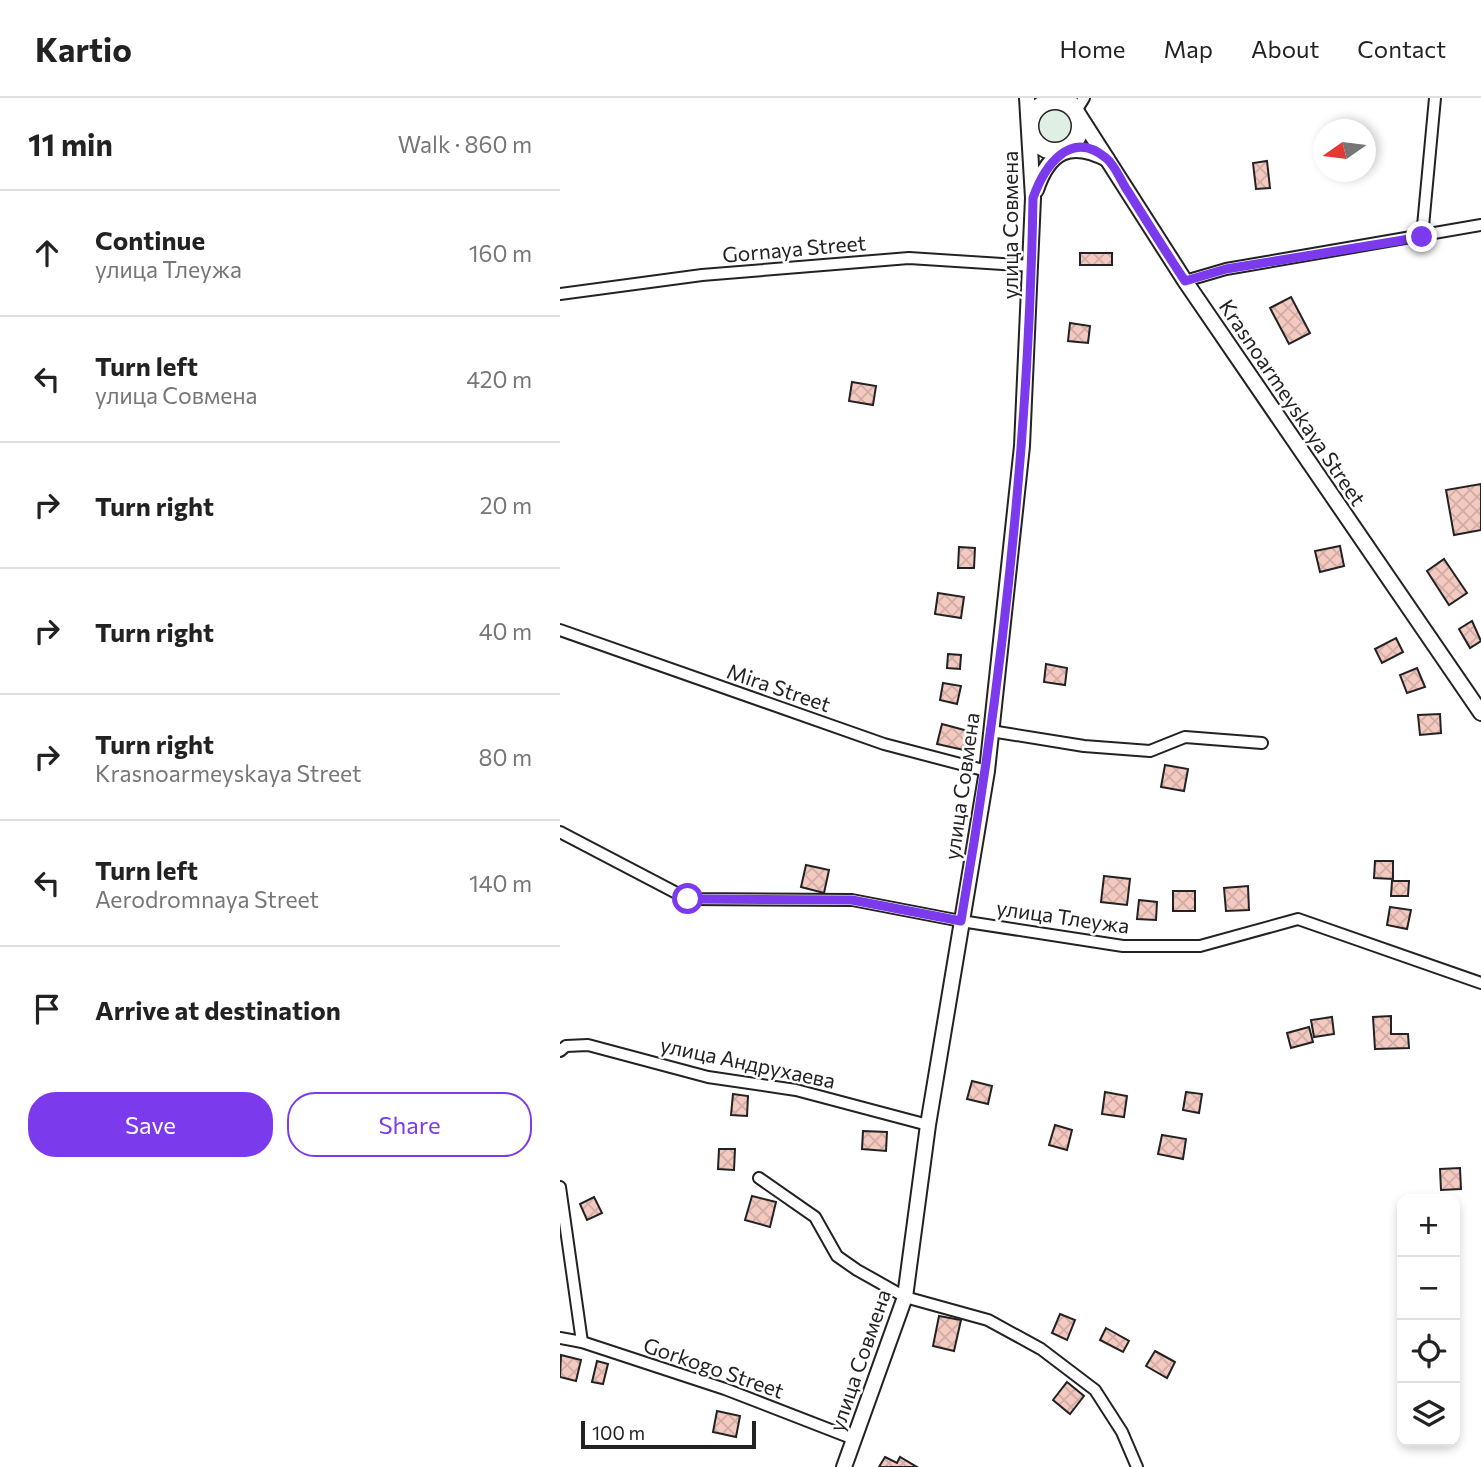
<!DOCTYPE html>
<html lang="en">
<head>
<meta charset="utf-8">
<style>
  body { margin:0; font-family:Commissioner,sans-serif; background:#f6f6f6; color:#222 }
  .controls { position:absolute; right:21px; bottom:21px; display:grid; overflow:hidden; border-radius:14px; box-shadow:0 4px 10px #0003 }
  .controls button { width:63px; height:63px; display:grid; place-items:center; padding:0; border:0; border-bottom:2px solid #e0e0e0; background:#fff; color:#222; font:35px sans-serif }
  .compass { position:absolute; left:753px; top:21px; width:63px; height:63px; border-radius:50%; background:#fff; box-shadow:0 4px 10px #0003; rotate:256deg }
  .scale { position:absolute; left:21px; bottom:18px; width:175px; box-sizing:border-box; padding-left:7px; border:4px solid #222; border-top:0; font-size:19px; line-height:24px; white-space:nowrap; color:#222; -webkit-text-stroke:5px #fff; paint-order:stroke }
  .stop { position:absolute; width:21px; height:21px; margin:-16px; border:5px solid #7c3aed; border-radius:50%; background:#fff }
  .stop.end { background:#7c3aed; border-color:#fff; box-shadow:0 2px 7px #0008 }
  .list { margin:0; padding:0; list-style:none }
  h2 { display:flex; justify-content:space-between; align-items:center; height:91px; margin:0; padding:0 28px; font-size:30px }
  h2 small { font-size:23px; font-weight:400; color:#767676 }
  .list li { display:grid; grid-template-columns:46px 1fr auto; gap:21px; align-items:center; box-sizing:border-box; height:126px; padding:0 28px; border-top:2px solid #e0e0e0 }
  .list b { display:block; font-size:26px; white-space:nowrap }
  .list p { margin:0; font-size:23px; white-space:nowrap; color:#767676 }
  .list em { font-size:23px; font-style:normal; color:#767676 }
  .actions { display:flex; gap:14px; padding:21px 28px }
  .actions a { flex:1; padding:16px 0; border:2px solid #7c3aed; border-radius:28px; text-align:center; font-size:24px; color:#7c3aed }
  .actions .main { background:#7c3aed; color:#fff }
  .icon { flex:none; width:38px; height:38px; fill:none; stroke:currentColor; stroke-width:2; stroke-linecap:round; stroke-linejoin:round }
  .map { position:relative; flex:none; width:921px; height:1369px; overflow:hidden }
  header { display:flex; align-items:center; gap:42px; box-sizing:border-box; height:98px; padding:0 35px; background:#fff; border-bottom:2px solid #e0e0e0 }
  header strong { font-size:33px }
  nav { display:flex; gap:38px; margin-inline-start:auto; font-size:24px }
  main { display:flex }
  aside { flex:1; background:#fff }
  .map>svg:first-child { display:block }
  .green { fill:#e0efe3; stroke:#6f6f6f; stroke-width:2 }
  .building { fill:url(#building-cross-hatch); stroke:#222; stroke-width:2 }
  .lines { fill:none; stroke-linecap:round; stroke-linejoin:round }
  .street-casing { stroke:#222; stroke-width:14 }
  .secondary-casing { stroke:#222; stroke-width:18 }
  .primary-casing { stroke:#222; stroke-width:19 }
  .street { stroke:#fff; stroke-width:10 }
  .secondary { stroke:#fff; stroke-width:14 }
  .primary { stroke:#fff; stroke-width:16 }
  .route { stroke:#7c3aed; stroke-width:9 }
  .labels { text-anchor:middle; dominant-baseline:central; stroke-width:5; stroke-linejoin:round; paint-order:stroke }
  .street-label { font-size:21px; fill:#222; stroke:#fff }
</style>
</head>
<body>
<header>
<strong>Kartio</strong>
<nav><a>Home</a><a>Map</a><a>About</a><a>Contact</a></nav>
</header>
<main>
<aside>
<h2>11 min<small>Walk · 860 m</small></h2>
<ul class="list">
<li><svg class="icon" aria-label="ahead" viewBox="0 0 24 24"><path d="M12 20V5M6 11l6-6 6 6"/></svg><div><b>Continue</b><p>улица Тлеужа</p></div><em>160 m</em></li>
<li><svg class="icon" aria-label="left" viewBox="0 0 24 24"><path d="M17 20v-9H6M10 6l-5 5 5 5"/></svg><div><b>Turn left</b><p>улица Совмена</p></div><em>420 m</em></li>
<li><svg class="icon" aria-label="right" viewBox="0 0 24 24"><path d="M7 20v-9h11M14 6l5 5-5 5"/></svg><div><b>Turn right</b></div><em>20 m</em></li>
<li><svg class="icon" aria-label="right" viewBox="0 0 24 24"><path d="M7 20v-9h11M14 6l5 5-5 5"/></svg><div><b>Turn right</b></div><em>40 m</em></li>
<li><svg class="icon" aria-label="right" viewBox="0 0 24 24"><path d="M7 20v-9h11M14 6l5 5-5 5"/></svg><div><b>Turn right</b><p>Krasnoarmeyskaya Street</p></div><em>80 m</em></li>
<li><svg class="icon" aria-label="left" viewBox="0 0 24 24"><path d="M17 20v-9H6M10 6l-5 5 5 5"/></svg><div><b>Turn left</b><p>Aerodromnaya Street</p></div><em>140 m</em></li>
<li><svg class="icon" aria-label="arrive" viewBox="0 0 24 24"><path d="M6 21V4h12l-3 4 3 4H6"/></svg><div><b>Arrive at destination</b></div></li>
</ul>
<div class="actions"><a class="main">Save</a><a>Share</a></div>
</aside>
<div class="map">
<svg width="921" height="1369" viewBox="0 0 921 1369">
  <defs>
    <pattern id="building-cross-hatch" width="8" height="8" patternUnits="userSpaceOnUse" patternTransform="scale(1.75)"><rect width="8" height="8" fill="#f3c9c0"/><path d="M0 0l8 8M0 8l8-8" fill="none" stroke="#d0aca5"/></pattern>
  </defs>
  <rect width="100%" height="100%" fill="#fff"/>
  <circle class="green" cx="495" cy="28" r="20"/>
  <g class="building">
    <path d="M 707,63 L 710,90 L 696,91 L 693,65 Z"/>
    <rect x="520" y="155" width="32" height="12"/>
    <path d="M 731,199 L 750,235 L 729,246 L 710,210 Z"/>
    <path d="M 510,225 L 530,228 L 528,245 L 508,243 Z"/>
    <path d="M 292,284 L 316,288 L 313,307 L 289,303 Z"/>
    <path d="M 921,386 L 921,432 L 894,437 L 886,392 Z"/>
    <path d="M 780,448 L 784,468 L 760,474 L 755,453 Z"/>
    <path d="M 399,449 L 415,450 L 414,470 L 398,470 Z"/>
    <path d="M 884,461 L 907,495 L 889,507 L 867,473 Z"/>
    <path d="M 378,495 L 404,499 L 401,520 L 375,516 Z"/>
    <path d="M 912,523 L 921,543 L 910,550 L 899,531 Z"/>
    <path d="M 836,540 L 843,554 L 822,565 L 815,551 Z"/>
    <path d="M 388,556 L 401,557 L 400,571 L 387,570 Z"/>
    <path d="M 486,566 L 507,570 L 505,587 L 484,584 Z"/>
    <path d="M 857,570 L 865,589 L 847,595 L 840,577 Z"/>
    <path d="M 383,585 L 401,588 L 397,606 L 380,602 Z"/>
    <path d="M 880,616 L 881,635 L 860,637 L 858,617 Z"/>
    <path d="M 382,626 L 408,633 L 404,652 L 377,646 Z"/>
    <path d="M 605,667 L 628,671 L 624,693 L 601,689 Z"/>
    <path d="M 815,763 L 833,763 L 833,781 L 814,780 Z"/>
    <path d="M 246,767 L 269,772 L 264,795 L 241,789 Z"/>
    <path d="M 544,778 L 570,781 L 567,807 L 541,804 Z"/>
    <path d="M 832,783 L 849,783 L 848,798 L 831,798 Z"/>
    <path d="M 688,788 L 689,812 L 666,813 L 664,790 Z"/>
    <rect x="613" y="793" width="22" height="20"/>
    <path d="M 579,802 L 597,804 L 596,822 L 577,821 Z"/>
    <path d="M 830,809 L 851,812 L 847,831 L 827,827 Z"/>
    <path d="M 831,918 L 831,936 L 848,936 L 849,950 L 815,951 L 813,919 Z"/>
    <path d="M 772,919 L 774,936 L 754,939 L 751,922 Z"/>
    <path d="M 749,929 L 753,944 L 731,950 L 727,935 Z"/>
    <path d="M 412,983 L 432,988 L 428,1006 L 407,1001 Z"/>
    <path d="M 545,994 L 567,998 L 564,1019 L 542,1016 Z"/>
    <path d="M 626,994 L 642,996 L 639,1015 L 623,1012 Z"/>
    <path d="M 173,996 L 188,998 L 187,1018 L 171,1017 Z"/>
    <path d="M 495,1027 L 512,1032 L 507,1052 L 489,1047 Z"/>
    <path d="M 303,1033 L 327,1034 L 326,1053 L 302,1051 Z"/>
    <path d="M 602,1037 L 626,1041 L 623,1061 L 598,1056 Z"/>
    <path d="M 159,1051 L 175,1051 L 174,1072 L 158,1071 Z"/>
    <path d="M 900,1070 L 901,1091 L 881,1092 L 880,1071 Z"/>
    <path d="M 192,1098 L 216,1104 L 210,1129 L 185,1122 Z"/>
    <path d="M 34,1099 L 42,1115 L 27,1122 L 20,1106 Z"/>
    <path d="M 500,1216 L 515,1222 L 507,1242 L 492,1235 Z"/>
    <path d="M 379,1218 L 401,1222 L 394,1253 L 373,1248 Z"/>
    <path d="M 546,1230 L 569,1243 L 563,1254 L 540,1242 Z"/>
    <path d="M 595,1253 L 615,1264 L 607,1280 L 586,1268 Z"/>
    <path d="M 1,1257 L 21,1262 L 16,1283 L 0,1279 Z"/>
    <path d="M 37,1263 L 48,1266 L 43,1286 L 32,1284 Z"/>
    <path d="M 507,1284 L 524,1298 L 510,1316 L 493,1302 Z"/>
    <path d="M 157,1313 L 180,1318 L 176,1339 L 153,1334 Z"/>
    <path d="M 325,1359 L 337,1365 L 340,1359 L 357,1369 L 319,1369 Z"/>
  </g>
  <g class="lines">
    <defs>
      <g id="street">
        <path d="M 516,13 L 524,0"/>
        <path d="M 862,139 L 875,0"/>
        <path d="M 625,183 L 666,171 L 921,127"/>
        <path d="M 0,196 L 142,177 L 349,160 L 472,168"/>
        <path d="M 0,532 L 324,646 L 427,673"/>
        <path d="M 431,633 L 524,648 L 590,653 L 625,639 L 702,645"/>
        <path d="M 0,734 L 128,801 L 292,802 L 401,823 L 563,848 L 640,848 L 738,821 L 921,885"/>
        <path d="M 0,953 L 6,948 L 28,947 L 148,979 L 236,992 L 368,1027"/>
        <path d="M 199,1080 L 255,1119 L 277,1158 L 297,1172 L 345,1199 L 428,1222 L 481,1251 L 535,1292 L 562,1334 L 577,1369"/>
        <path d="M 0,1089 L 22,1244"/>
        <path d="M 0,1240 L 22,1244 L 165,1291 L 294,1341"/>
      </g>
      <g id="secondary">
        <path d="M 508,0 L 625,183 L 921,615"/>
        <path d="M 476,92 C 489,53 510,42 547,61"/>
        <path d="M 284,1369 L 345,1199 L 368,1027 L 427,673 L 462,348 L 473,100 L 467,0"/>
      </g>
      <circle id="primary" cx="495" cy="28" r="25"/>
    </defs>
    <use href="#street" class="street-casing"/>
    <use href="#secondary" class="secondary-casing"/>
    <use href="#primary" class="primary-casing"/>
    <use href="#street" class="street"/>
    <use href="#secondary" class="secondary"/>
    <use href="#primary" class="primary"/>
  </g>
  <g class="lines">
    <path class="route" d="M 128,801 L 292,802 L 401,823 C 442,585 469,342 473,100 C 484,69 510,30 546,60 C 555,67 561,83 567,92 C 586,122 605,153 625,183 L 666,171 L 862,139"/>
  </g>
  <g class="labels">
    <g class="street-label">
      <text transform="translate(449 127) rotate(-90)">улица Совмена</text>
      <text transform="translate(234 150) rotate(-5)">Gornaya Street</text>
      <text transform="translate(733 304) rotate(56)">Krasnoarmeyskaya Street</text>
      <text transform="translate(219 589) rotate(19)">Mira Street</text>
      <text transform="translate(401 688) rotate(-82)">улица Совмена</text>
      <text transform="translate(503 818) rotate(8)">улица Тлеужа</text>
      <text transform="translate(188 964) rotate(12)">улица Андрухаева</text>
      <text transform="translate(299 1262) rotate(-71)">улица Совмена</text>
      <text transform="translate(154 1269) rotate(19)">Gorkogo Street</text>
    </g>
  </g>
</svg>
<div class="controls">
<button>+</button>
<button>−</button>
<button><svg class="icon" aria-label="locate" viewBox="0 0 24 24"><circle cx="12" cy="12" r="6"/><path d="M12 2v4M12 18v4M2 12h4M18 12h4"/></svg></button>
<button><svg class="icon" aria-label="layers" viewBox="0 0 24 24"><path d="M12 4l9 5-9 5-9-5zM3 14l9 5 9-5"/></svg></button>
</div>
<svg class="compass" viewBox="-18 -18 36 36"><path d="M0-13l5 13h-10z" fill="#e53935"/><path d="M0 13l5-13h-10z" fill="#767676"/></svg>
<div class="scale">100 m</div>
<div class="stop" style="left:128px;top:801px"></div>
<div class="stop end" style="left:862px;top:139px"></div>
</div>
</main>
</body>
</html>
